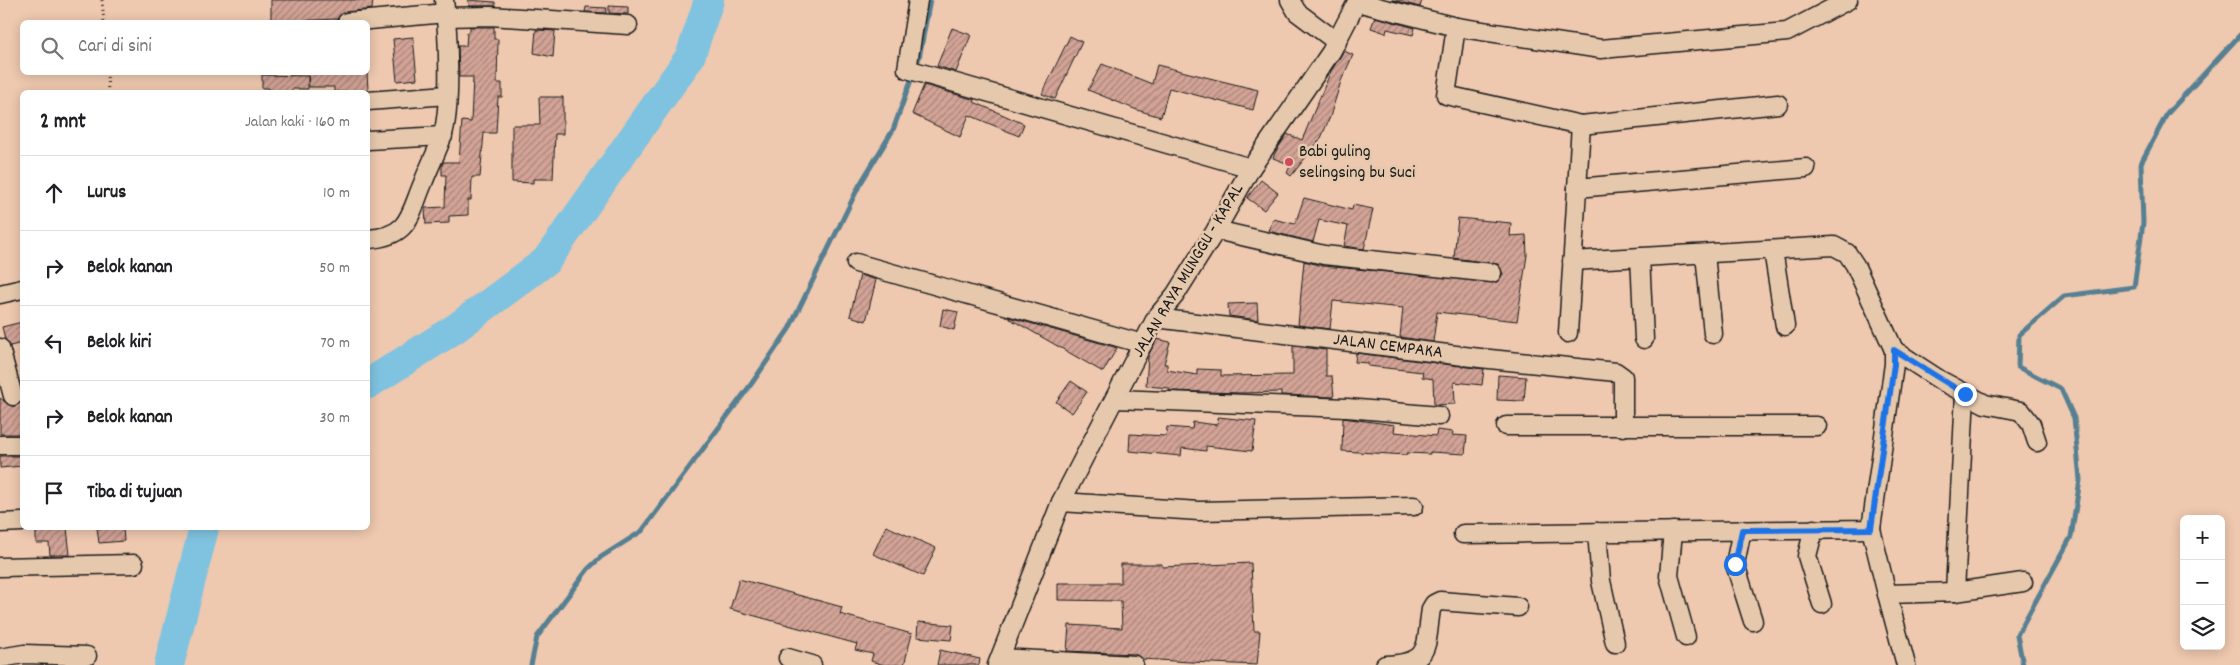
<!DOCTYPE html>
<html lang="id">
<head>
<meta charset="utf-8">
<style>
  body { margin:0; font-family:Dekko,sans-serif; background:#f6f6f6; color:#202124 }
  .controls { position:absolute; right:15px; bottom:15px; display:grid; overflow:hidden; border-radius:8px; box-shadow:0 2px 12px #0003 }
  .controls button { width:45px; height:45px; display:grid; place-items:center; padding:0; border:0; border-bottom:1px solid #e0e0e0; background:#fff; color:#202124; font:25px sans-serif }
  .stop { position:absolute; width:15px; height:15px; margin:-11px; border:4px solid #1a73e8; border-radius:50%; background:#fff }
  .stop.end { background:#1a73e8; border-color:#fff; box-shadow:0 1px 5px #0008 }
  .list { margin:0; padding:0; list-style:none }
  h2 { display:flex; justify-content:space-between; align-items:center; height:65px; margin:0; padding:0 20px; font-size:21px }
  h2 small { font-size:16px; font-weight:400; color:#757577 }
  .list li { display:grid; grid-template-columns:32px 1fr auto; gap:15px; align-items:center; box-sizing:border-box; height:75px; padding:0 20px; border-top:1px solid #e0e0e0 }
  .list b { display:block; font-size:19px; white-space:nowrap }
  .list em { font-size:16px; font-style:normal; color:#757577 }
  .icon { flex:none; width:28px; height:28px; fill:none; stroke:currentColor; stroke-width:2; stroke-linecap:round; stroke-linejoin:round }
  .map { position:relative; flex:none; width:2240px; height:665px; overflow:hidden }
  .search { position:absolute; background:#fff; box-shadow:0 2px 12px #0003; left:20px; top:20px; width:350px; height:55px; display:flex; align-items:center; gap:12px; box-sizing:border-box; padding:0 18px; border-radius:8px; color:#757577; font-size:19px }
  .panel { position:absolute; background:#fff; box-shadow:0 2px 12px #0003; left:20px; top:90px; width:350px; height:440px; border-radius:8px }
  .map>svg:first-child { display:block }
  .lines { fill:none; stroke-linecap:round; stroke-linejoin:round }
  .stream { stroke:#578092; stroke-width:5 }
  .river { stroke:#7fc3e0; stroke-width:30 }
  .building { fill:url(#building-hatch); stroke:#1c1c1c }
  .minor-casing { stroke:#1c1c1c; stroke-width:21 }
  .path { stroke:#1c1c1c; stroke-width:3; stroke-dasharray:1 4; stroke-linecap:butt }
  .minor { stroke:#e6c9ad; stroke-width:18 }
  .route { stroke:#1a73e8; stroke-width:6 }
  .poi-dot { fill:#d1495b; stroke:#e6c9ad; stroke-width:2 }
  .labels { text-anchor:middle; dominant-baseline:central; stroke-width:5; stroke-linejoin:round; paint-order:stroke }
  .poi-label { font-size:18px; fill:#1c1c1c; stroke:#e6c9ad; text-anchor:start }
  .street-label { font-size:18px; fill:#1c1c1c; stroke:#e6c9ad }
</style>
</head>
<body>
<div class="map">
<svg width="2240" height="665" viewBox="0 0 2240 665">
  <defs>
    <pattern id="building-hatch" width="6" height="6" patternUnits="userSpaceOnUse" patternTransform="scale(1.25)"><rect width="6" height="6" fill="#d2a396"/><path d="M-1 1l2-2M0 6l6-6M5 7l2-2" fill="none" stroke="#aa847a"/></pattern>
  </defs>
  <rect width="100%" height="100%" fill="#eec8af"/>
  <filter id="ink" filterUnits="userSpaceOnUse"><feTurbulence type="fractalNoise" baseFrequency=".02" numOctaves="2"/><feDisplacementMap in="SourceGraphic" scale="10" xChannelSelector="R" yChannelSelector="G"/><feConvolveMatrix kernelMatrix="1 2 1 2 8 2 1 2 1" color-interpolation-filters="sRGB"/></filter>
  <g filter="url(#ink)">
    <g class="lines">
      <g class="stream">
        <path d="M 531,665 L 537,637 L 588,569 L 601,557 L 642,531 L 752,383 L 789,329 L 859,186 L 893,130 L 919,58 L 930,0"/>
        <path d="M 2023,665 L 2017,635 L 2071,537 L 2080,480 L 2074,418 L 2061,389 L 2018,367 L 2019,335 L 2064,296 L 2134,287 L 2143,223 L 2141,163 L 2167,114 L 2240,35"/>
      </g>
      <g class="river">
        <path d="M 368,384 L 456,328 L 546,261 L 690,57 L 709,0"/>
        <path d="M 169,665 L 204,528"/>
      </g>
    </g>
    <g class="building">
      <path d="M 271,0 L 373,0 L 372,9 L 346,12 L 341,14 L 337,19 L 271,22 Z"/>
      <path d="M 468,0 L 495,2 L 495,6 L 469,6 Z"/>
      <path d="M 1392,0 L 1422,0 L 1420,7 Z"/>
      <path d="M 609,6 L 628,7 L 628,14 L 609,13 Z"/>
      <path d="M 586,7 L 607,8 L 606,13 L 585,12 Z"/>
      <path d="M 1375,17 L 1415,28 L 1413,35 L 1387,29 L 1386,33 L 1371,28 Z"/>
      <path d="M 470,27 L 494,27 L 494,39 L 498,39 L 497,83 L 502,83 L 502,97 L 498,97 L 496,133 L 484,133 L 480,177 L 472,177 L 471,200 L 468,200 L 468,215 L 449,216 L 449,223 L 426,224 L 425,208 L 445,207 L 446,175 L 442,175 L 442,165 L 443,162 L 459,162 L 462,121 L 471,122 L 473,77 L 459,77 L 458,46 L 466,46 L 467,32 L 470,31 Z"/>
      <path d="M 952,28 L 971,35 L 956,72 L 937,66 Z"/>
      <path d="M 536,30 L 555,31 L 553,57 L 534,53 Z"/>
      <path d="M 1070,36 L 1082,42 L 1055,99 L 1042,94 Z"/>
      <path d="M 413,37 L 417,79 L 397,81 L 393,39 Z"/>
      <path d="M 1344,51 L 1353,55 L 1341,81 L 1330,117 L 1321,138 L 1291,176 L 1287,173 L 1294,158 L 1292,158 L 1289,164 L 1273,158 L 1275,153 L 1287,134 L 1302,140 L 1331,71 Z"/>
      <path d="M 1102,64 L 1152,84 L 1157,65 L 1258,90 L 1253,110 L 1169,88 L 1161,117 L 1137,110 L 1088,90 Z"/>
      <path d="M 308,72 L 367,72 L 368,90 L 362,92 L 334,92 L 334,87 L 309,87 Z"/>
      <path d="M 262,75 L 308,76 L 308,89 L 292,89 L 292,92 L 270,92 L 269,88 L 262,88 Z"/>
      <path d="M 924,85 L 975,100 L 974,102 L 1024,124 L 1019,136 L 969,115 L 960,137 L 912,114 Z"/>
      <path d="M 539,97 L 563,97 L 563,134 L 555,134 L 553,179 L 533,179 L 533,183 L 512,182 L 512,125 L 540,125 Z"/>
      <path d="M 1261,180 L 1278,193 L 1264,210 L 1247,198 Z"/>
      <path d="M 1304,198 L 1352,210 L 1353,205 L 1373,209 L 1364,249 L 1344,246 L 1348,226 L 1319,220 L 1313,242 L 1269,231 L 1273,219 L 1295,224 Z"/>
      <path d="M 1458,218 L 1511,223 L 1510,236 L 1526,235 L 1527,255 L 1517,321 L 1437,312 L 1433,342 L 1400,337 L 1403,308 L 1333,301 L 1330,329 L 1298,325 L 1304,261 L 1323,266 L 1497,282 L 1503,274 L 1498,264 L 1454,258 Z"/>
      <path d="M 860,275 L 876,280 L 866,321 L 850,316 Z"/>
      <path d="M 1257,303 L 1258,320 L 1229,316 L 1228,304 Z"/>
      <path d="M 943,309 L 958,312 L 954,330 L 940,326 Z"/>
      <path d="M 1005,316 L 1114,347 L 1117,348 L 1103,372 Z"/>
      <path d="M 22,322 L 22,343 L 10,346 L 5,339 L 2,327 Z"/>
      <path d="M 1157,339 L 1170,342 L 1164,364 L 1167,364 L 1167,370 L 1197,375 L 1197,369 L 1221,370 L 1221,376 L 1293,375 L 1293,346 L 1326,350 L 1326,376 L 1332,376 L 1334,397 L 1281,395 L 1281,392 L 1242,393 L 1172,391 L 1169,390 L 1169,388 L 1146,386 L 1148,356 Z"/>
      <path d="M 1356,353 L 1484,369 L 1482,385 L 1454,382 L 1455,404 L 1434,405 L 1433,379 L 1422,377 L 1423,372 L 1368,366 L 1368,363 L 1355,362 Z"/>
      <path d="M 1498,375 L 1526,377 L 1524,401 L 1497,400 Z"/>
      <path d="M 1071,381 L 1087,392 L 1072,413 L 1056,402 Z"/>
      <path d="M 0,398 L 11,406 L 16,406 L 22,400 L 22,434 L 0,434 Z"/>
      <path d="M 1218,417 L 1256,421 L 1252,451 L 1206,446 L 1206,451 L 1182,448 L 1181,456 L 1129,451 L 1130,434 L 1166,436 L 1167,427 L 1192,429 L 1193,422 L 1217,425 Z"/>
      <path d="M 1343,418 L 1395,425 L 1394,432 L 1436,436 L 1437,430 L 1453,432 L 1452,435 L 1467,436 L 1465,454 L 1430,452 L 1430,454 L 1407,453 L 1406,455 L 1342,451 Z"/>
      <path d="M 0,456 L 22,456 L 22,466 L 0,468 Z"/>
      <path d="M 886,526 L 936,548 L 923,576 L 873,554 Z"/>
      <path d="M 36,528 L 67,528 L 70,555 L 50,555 L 49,543 L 36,543 Z"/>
      <path d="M 97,528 L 123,528 L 124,541 L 99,543 Z"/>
      <path d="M 1251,563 L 1254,631 L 1260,631 L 1257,665 L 1190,662 L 1142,659 L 1135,654 L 1067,651 L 1069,625 L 1122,628 L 1121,601 L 1058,600 L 1058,583 L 1121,583 L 1121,564 L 1162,564 L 1162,567 Z"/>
      <path d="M 739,579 L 842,607 L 840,614 L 912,634 L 904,665 L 884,665 L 871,661 L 873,654 L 855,650 L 857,644 L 730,609 Z"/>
      <path d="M 918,622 L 953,625 L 951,640 L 917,637 Z"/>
      <path d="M 940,650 L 980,659 L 979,665 L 937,665 Z"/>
    </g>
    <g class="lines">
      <defs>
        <g id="minor">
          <path d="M 918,0 L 907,69 L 1251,168"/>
          <path d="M 1290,0 L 1297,12 L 1337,42"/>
          <path d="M 1357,2 L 1456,27 L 1601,49 L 1787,32 L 1848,0"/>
          <path d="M 446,17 L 490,16 L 628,25"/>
          <path d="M 347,22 L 446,13"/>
          <path d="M 1456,27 L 1446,95 L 1581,125 L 1778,104"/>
          <path d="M 368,101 L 447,95"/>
          <path d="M 368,140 L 443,136"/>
          <path d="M 1577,188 L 1806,168"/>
          <path d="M 1216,230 L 1324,255 L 1492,273"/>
          <path d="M 368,239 C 410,236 409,216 423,183 C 429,167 437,152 442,137 C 452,109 448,30 444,0"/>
          <path d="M 1773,250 L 1785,326"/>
          <path d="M 1705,254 L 1713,334"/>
          <path d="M 1640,257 L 1644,339"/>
          <path d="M 856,263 L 1143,344"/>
          <path d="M 0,294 L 22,289"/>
          <path d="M 1156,318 L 1480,358 L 1616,372 L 1623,377 L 1623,427"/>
          <path d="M 1568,333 L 1581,125"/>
          <path d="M 0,348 L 13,396"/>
          <path d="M 1894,350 L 1940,380 L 1985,404 L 2021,411 L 2031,424 L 2037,442"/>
          <path d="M 1115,399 L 1347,408 L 1439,416"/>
          <path d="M 1506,426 L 1817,426"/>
          <path d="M 0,445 L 22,445"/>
          <path d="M 1061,502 L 1199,511 L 1414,506"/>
          <path d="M 0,523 L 22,522"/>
          <path d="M 1814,529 L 1807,556 L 1822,604"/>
          <path d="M 1871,529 L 1887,594 L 1955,592 L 2023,582"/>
          <path d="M 1742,530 L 1735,564 L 1753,621"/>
          <path d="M 1673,531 L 1669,576 L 1686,637"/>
          <path d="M 1597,532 L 1601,581 L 1615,643"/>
          <path d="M 1463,534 L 1871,529 L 1894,364 L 1894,350 L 1855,265 L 1847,253 L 1834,246 L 1572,261"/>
          <path d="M 0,567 L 134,564"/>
          <path d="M 1955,592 L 1965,394"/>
          <path d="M 1887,594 L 1906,665"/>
          <path d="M 0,658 L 24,654 L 87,656"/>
          <path d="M 788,658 L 812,665"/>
          <path d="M 1000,658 L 1134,665"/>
          <path d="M 997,665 L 1061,502 L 1156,318 L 1175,295 L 1216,230 L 1251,168 L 1331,52 L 1358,0"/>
          <path d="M 1385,665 C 1432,663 1425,648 1431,609 L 1434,604 L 1440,601 L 1518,607"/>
        </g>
      </defs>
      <use href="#minor" class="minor-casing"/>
      <g class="path">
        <path d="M 102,0 L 104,22"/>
        <path d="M 107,72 L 108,92"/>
      </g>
      <use href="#minor" class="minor"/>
    </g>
  </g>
  <g class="lines" filter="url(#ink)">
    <path class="route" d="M 1735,564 L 1742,530 L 1871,529 L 1894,364 L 1894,350 L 1965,394"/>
  </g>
  <circle class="poi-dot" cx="1289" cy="162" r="5"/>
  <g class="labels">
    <g class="poi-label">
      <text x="1299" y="152">Babi guling<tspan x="1299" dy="21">selingsing bu Suci</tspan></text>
    </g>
    <g class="street-label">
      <text transform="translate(1189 271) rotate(-59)">JALAN RAYA MUNGGU - KAPAL</text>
      <text transform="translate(1388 347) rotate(7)">JALAN CEMPAKA</text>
    </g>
  </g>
</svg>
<div class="controls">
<button>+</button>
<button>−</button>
<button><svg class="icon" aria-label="layers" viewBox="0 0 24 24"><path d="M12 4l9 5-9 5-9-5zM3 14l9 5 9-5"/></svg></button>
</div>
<div class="stop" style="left:1735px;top:564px"></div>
<div class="stop end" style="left:1965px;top:394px"></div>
<div class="search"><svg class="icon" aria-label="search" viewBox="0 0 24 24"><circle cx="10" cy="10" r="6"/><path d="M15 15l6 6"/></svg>Cari di sini</div>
<section class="panel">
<h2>2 mnt<small>Jalan kaki · 160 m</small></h2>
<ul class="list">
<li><svg class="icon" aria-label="ahead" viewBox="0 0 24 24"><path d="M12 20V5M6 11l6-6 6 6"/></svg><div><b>Lurus</b></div><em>10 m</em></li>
<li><svg class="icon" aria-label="right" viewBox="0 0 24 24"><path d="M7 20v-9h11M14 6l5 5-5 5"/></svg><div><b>Belok kanan</b></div><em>50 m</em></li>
<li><svg class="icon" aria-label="left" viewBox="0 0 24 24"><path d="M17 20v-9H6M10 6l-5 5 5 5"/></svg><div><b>Belok kiri</b></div><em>70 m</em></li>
<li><svg class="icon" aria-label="right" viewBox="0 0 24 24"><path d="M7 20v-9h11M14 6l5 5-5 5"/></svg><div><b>Belok kanan</b></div><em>30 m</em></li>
<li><svg class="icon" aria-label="arrive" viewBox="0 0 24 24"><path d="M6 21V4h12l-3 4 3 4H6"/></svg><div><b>Tiba di tujuan</b></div></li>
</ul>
</section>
</div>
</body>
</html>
